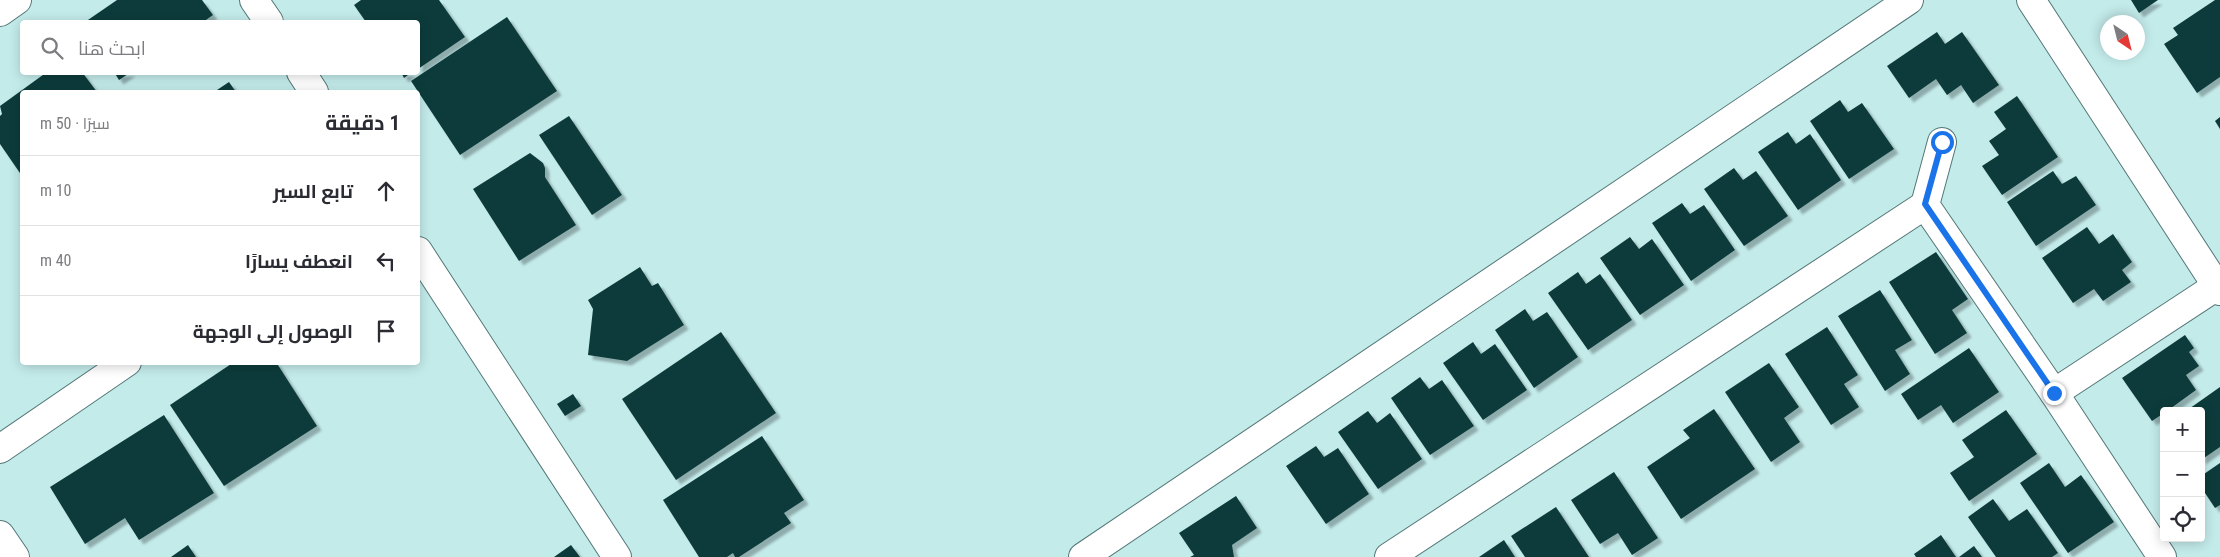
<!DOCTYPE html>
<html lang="ar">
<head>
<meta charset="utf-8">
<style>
  body { margin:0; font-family:"Roboto Condensed",Cairo,sans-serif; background:#f2f2f3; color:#2b2b33; direction:rtl }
  .controls { position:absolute; right:15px; bottom:15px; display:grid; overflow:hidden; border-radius:5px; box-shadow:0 2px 12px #0003 }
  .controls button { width:45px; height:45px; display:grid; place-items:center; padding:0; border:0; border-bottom:1px solid #e1e1e2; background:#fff; color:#2b2b33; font:25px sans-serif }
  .compass { position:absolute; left:2100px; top:15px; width:45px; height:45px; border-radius:50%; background:#fff; box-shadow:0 2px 12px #0003; rotate:145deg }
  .stop { position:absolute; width:15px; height:15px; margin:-11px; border:4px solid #1a73e8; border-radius:50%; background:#fff }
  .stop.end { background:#1a73e8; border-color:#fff; box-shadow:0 1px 5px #0008 }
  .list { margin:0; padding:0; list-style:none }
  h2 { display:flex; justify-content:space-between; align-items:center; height:65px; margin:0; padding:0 20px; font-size:21px }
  h2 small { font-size:16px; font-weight:400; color:#7c7c81 }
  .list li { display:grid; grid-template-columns:32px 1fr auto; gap:15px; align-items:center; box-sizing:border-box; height:70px; padding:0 20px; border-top:1px solid #e1e1e2 }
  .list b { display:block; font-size:19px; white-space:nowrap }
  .list em { font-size:16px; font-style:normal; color:#7c7c81 }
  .icon { flex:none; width:28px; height:28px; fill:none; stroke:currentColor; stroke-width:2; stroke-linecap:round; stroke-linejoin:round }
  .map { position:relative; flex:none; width:2220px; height:557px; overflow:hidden; direction:ltr }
  .search { position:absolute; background:#fff; box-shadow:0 2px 12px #0003; left:20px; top:20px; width:400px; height:55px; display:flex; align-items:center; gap:12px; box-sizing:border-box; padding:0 18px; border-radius:5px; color:#7c7c81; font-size:19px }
  .panel { position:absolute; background:#fff; box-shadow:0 2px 12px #0003; left:20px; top:90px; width:400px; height:275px; border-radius:5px; direction:rtl }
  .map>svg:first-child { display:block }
  .building { fill:#113b3b; filter:url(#shadow) }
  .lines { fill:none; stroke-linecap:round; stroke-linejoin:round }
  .minor-casing { stroke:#537777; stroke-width:30 }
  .minor { stroke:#fff; stroke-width:28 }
  .route { stroke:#1a73e8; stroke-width:6 }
</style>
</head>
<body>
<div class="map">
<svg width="2220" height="557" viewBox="0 0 2220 557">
  <defs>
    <filter id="shadow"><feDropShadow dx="4.5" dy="4.5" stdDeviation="1" flood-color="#0004"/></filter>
  </defs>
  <rect width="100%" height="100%" fill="#c3ebea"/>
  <g class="building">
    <path d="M 117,0 L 202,0 L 213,15 L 203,22 L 85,22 Z"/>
    <path d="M 361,0 L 439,0 L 465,37 L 418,69 L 418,22 L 366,22 L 354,5 Z"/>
    <path d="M 2131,0 L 2158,0 L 2139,13 Z"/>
    <path d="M 2215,0 L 2220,0 L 2220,77 L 2197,93 L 2164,44 L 2178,35 L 2173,28 Z"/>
    <path d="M 507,17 L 557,91 L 460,155 L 411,81 Z"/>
    <path d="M 1937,32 L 1945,44 L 1962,32 L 1999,85 L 1973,103 L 1961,85 L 1947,95 L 1936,79 L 1909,98 L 1887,66 Z"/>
    <path d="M 47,72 L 82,72 L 97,92 L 22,92 L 22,176 L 0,144 L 0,116 L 2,114 L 0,106 Z"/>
    <path d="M 114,72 L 131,72 L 119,80 Z"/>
    <path d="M 401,72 L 412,72 L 404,78 Z"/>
    <path d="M 229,82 L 236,92 L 214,92 Z"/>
    <path d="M 2017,96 L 2058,157 L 2002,195 L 1982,166 L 1999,155 L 1989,141 L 2006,129 L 1994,112 Z"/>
    <path d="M 1840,100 L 1848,112 L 1862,103 L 1894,149 L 1849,179 L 1810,121 Z"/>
    <path d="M 569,116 L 622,195 L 592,215 L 539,135 Z"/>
    <path d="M 2220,117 L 2220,129 L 2215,121 Z"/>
    <path d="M 1788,132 L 1796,144 L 1810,134 L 1841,180 L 1798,210 L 1758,152 Z"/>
    <path d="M 530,153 L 543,163 L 545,168 L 545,177 L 576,225 L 519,261 L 473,189 Z"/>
    <path d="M 1734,168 L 1743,180 L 1756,171 L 1788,216 L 1744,246 L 1704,189 Z"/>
    <path d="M 2053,171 L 2062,184 L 2076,176 L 2096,205 L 2036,246 L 2007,202 Z"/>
    <path d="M 1682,203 L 1690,214 L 1704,205 L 1735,250 L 1691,281 L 1652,223 Z"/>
    <path d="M 2087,227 L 2099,244 L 2113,234 L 2132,262 L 2122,270 L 2131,282 L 2103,301 L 2094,289 L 2073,303 L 2042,258 Z"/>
    <path d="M 1630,237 L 1639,249 L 1652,239 L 1684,285 L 1640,315 L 1600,258 Z"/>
    <path d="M 1936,252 L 1968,299 L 1952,310 L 1967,333 L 1935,354 L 1889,282 Z"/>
    <path d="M 640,267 L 652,286 L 658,283 L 684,325 L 627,361 L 588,355 L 593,309 L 588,300 Z"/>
    <path d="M 1578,272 L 1586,284 L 1600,274 L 1632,320 L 1588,350 L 1548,293 Z"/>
    <path d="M 1880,290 L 1912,340 L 1895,350 L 1910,374 L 1885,391 L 1838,316 Z"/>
    <path d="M 1525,309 L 1533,321 L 1547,312 L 1578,357 L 1534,388 L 1495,330 Z"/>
    <path d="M 1827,327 L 1858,375 L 1844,384 L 1859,407 L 1831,425 L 1785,354 Z"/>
    <path d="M 721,332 L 776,413 L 676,480 L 622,399 Z"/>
    <path d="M 2185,335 L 2194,348 L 2189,352 L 2199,366 L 2186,375 L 2196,390 L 2167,411 L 2164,411 L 2164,413 L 2152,421 L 2122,378 Z"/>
    <path d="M 1473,342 L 1481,354 L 1495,344 L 1527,390 L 1483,420 L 1443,363 Z"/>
    <path d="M 1969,348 L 1999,392 L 1953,423 L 1941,405 L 1918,420 L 1901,394 Z"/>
    <path d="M 234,362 L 276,362 L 317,426 L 224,486 L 170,405 Z"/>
    <path d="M 1769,363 L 1799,407 L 1784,418 L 1800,442 L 1771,462 L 1725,392 Z"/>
    <path d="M 1420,377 L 1429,389 L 1442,380 L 1474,426 L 1430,455 L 1391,398 Z"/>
    <path d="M 2220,387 L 2220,447 L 2201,460 L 2201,411 L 2186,411 Z"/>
    <path d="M 573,394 L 581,406 L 565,416 L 557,404 Z"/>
    <path d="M 1714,409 L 1755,469 L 1681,519 L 1647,467 L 1690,438 L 1683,430 Z"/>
    <path d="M 2006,410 L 2037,454 L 1969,501 L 1950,473 L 1974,457 L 1962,440 Z"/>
    <path d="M 1368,411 L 1377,423 L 1390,413 L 1422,459 L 1378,489 L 1338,432 Z"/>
    <path d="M 164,415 L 214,493 L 139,540 L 125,518 L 85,544 L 50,487 Z"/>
    <path d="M 762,436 L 804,500 L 784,513 L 791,523 L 739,557 L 735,557 L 733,553 L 727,557 L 699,557 L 663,500 Z"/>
    <path d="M 1316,446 L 1324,457 L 1338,448 L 1369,494 L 1326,524 L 1286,466 Z"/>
    <path d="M 2049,463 L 2065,487 L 2081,475 L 2114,522 L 2068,553 L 2020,483 Z"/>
    <path d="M 2220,463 L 2220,505 L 2215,508 L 2201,487 L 2201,476 Z"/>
    <path d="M 1614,472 L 1658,538 L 1632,555 L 1618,533 L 1600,544 L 1571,500 Z"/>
    <path d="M 1236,496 L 1257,528 L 1232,545 L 1234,557 L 1190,557 L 1194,555 L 1179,533 Z"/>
    <path d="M 1993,499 L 2009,521 L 2027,509 L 2058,553 L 2052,557 L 1996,557 L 1968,517 Z"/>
    <path d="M 1556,507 L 1589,557 L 1525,557 L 1511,536 Z"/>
    <path d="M 1941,535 L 1956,557 L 1916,557 L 1914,554 Z"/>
    <path d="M 1504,540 L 1515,557 L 1479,557 Z"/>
    <path d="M 188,545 L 196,557 L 171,557 Z"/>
    <path d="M 571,545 L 580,557 L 554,557 Z"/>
    <path d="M 1974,546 L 1982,557 L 1959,557 Z"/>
  </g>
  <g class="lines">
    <defs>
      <g id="minor">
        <path d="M 254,0 L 269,22"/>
        <path d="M 2031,0 L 2220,291"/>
        <path d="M 0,12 L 17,0"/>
        <path d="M 301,72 L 314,92"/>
        <path d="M 1942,142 L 1925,205 L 2054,393 L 2162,557"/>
        <path d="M 418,251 L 617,557"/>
        <path d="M 2054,393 L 2220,284"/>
        <path d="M 0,449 L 127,362"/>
        <path d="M 0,535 L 15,557"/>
        <path d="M 1083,557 L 1909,0"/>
        <path d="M 1389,557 L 1925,205"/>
      </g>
    </defs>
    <use href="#minor" class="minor-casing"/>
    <use href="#minor" class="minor"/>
  </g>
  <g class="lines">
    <path class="route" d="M 1942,142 L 1925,204 L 2054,393"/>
  </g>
</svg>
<div class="controls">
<button>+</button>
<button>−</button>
<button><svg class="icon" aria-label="locate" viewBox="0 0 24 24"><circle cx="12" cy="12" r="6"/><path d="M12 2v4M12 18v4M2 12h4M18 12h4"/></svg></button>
</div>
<svg class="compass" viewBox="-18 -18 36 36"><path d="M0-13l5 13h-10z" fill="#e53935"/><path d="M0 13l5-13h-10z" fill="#7c7c81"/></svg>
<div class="stop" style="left:1942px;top:142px"></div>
<div class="stop end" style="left:2054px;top:393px"></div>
<div class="search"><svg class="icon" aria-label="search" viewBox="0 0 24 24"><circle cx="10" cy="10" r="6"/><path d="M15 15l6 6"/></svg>ابحث هنا</div>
<section class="panel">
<h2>1 دقيقة<small>سيرًا · 50 m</small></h2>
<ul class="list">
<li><svg class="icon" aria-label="ahead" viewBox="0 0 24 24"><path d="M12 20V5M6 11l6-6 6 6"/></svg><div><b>تابع السير</b></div><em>10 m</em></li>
<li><svg class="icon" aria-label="left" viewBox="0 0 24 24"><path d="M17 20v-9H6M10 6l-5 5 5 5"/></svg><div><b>انعطف يسارًا</b></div><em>40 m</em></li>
<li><svg class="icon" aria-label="arrive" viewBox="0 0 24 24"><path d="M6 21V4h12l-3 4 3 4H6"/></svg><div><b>الوصول إلى الوجهة</b></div></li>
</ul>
</section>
</div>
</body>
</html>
